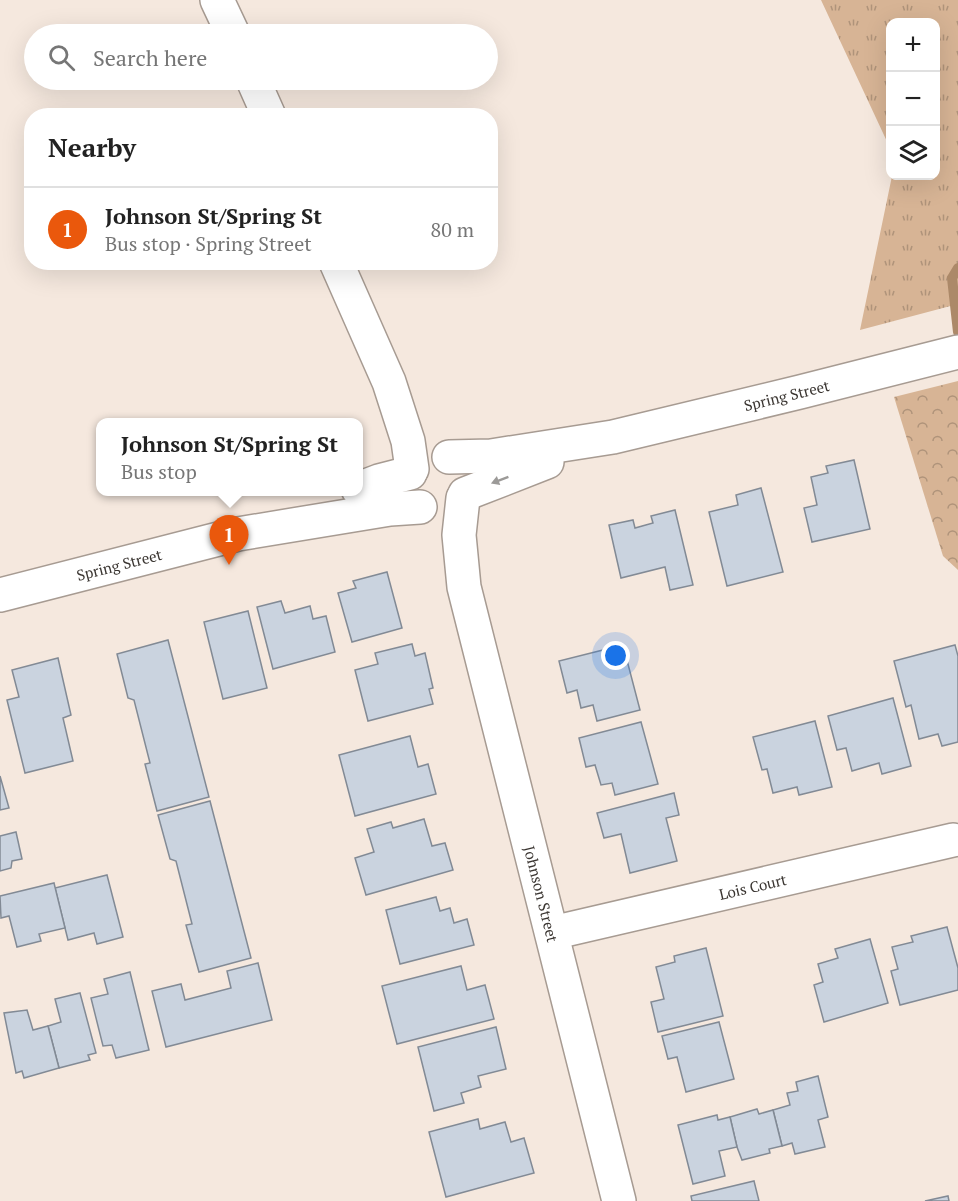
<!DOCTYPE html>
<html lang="en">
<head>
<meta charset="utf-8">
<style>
  body { margin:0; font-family:"PT Serif",serif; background:#f2f2f2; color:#222 }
  .controls { position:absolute; right:18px; top:18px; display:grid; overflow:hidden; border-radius:12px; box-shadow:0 6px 24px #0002 }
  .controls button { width:54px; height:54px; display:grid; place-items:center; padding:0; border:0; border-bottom:2px solid #e0e0e0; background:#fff; color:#222; font:30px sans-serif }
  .you { position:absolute; left:616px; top:656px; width:21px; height:21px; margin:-15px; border:4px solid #fff; border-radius:50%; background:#1a73e8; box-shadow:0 0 0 9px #1a73e833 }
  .badge { display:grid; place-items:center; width:39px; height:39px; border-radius:50%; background:#ea580c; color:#fff; font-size:20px; font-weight:700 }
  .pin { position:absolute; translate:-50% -50px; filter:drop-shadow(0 2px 3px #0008) }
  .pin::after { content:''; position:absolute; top:32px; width:21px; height:18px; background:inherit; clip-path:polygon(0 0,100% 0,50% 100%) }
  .popup { position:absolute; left:96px; top:418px; width:267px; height:78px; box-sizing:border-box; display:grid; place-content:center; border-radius:12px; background:#fff; filter:drop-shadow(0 2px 4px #0005); font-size:20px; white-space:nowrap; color:#767676 }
  .popup b { font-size:22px; color:#222 }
  .popup::after { content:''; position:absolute; left:50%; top:100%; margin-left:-12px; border:12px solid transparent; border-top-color:#fff }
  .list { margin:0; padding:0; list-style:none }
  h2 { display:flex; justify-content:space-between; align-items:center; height:78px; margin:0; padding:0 24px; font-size:26px }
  h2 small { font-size:20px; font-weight:400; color:#767676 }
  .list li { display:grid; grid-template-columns:39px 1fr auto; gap:18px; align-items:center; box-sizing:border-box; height:84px; padding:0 24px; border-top:2px solid #e0e0e0 }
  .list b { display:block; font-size:22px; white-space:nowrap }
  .list p { margin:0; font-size:20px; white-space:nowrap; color:#767676 }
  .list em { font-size:20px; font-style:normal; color:#767676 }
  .icon { flex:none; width:33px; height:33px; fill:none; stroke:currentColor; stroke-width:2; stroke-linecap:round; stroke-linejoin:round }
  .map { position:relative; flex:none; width:958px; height:1201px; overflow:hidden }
  .search { position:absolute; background:#fff; box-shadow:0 6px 24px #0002; left:24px; top:24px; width:474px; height:66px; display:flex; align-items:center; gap:15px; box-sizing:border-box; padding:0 21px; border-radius:33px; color:#767676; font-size:22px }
  .panel { position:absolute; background:#fff; box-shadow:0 6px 24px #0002; left:24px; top:108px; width:474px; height:162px; border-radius:24px }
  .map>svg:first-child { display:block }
  .forest { fill:url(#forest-crowns) }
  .park { fill:url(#park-tufts) }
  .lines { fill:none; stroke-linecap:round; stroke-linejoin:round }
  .stream { stroke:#ac8969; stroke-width:10 }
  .building { fill:#cad3df; stroke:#828a95; stroke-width:1.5 }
  .minor-casing { stroke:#a79b92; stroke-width:36 }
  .minor { stroke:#fff; stroke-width:33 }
  .oneway { fill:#9c9a98 }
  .labels { text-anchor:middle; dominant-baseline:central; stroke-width:4.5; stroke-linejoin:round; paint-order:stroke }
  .street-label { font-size:15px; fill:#3a3531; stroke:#f5e8de }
</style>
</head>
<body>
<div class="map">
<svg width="958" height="1201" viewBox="0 0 958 1201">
  <defs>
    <pattern id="forest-crowns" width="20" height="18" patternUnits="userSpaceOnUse" patternTransform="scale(1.5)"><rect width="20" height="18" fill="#d7b495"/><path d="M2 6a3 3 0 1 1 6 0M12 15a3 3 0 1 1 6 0" fill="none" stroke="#af937a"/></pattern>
    <pattern id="park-tufts" width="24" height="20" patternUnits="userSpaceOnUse" patternTransform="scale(1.5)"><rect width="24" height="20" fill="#d7b495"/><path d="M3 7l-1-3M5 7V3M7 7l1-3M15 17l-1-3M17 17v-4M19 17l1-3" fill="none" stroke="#af937a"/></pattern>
  </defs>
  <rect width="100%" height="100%" fill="#f5e8de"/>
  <path class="forest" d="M 958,381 L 958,570 L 943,556 L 894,397 Z"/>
  <path class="park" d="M 821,0 L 958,0 L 958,304 L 860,330 L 892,176 L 936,176 L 936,22 L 890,22 L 890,148 Z"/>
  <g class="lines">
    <path class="stream" d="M 958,268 L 952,278 L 958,332"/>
  </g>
  <g class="building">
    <path d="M 854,460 L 870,529 L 812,542 L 804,508 L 817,505 L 811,477 L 828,473 L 826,466 Z"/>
    <path d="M 761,488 L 783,572 L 727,586 L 709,512 L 738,505 L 736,495 Z"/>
    <path d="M 675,510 L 693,585 L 670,590 L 665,567 L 621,578 L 609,525 L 633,520 L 635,528 L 653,523 L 651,516 Z"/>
    <path d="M 387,572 L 402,628 L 352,642 L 338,593 L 356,588 L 353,581 Z"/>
    <path d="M 281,601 L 285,613 L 310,606 L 313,619 L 326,616 L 335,652 L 273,669 L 257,607 Z"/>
    <path d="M 248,611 L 267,688 L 223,699 L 204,622 Z"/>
    <path d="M 168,640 L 209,797 L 157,811 L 145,764 L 150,763 L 134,700 L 128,698 L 117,654 Z"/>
    <path d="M 412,644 L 415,656 L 425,653 L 433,688 L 429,689 L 433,704 L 368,721 L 355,670 L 378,664 L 375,653 Z"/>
    <path d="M 623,645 L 640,710 L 597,721 L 593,705 L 581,708 L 577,690 L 567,693 L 559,661 Z"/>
    <path d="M 955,645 L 958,656 L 958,742 L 942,746 L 938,734 L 919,739 L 911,705 L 906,707 L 894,661 Z"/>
    <path d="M 58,658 L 71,715 L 63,718 L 73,761 L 25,773 L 7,700 L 19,697 L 12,670 Z"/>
    <path d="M 893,698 L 911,766 L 882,774 L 879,763 L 852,771 L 846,748 L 837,750 L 828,716 Z"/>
    <path d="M 815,721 L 832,787 L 799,795 L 797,787 L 773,793 L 767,769 L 762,770 L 753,737 Z"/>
    <path d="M 641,722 L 658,784 L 615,795 L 612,783 L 601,785 L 595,765 L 586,767 L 579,738 Z"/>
    <path d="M 410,736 L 418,767 L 428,764 L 436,794 L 355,816 L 339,755 Z"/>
    <path d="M 0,776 L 9,808 L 0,810 Z"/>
    <path d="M 674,793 L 679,815 L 666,818 L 677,861 L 630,873 L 621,834 L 604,838 L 597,813 Z"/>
    <path d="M 210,801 L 251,958 L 199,972 L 186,925 L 192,924 L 176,861 L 170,859 L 158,815 Z"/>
    <path d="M 424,819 L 432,846 L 445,843 L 453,870 L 366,895 L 355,858 L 374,852 L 367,829 L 391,822 L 393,828 Z"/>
    <path d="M 16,832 L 22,859 L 12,861 L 11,868 L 0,871 L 0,836 Z"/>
    <path d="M 107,875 L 123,937 L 97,944 L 94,933 L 68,940 L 55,888 Z"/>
    <path d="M 54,883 L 65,928 L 39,934 L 41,941 L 17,947 L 9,916 L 1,918 L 0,896 Z"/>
    <path d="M 436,897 L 440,911 L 450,908 L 454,923 L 467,919 L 474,945 L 400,964 L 386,910 Z"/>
    <path d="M 947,927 L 958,968 L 958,990 L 900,1005 L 891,971 L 898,969 L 892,947 L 913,942 L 911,936 Z"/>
    <path d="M 870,939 L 888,1003 L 824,1022 L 814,985 L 823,982 L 818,964 L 838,958 L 835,949 Z"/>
    <path d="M 706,948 L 723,1016 L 658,1032 L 651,1002 L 664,999 L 656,967 L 675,962 L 674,956 Z"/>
    <path d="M 258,963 L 272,1020 L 166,1047 L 152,991 L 181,984 L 185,1000 L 231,988 L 227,971 Z"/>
    <path d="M 461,966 L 467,990 L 485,985 L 494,1019 L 397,1044 L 382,986 Z"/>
    <path d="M 130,972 L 149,1050 L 116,1058 L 112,1045 L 103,1046 L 91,998 L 108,994 L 104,979 Z"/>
    <path d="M 80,993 L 96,1053 L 88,1055 L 90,1060 L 59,1068 L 48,1026 L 61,1022 L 55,999 Z"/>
    <path d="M 27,1010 L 33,1030 L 48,1026 L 59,1068 L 24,1078 L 22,1071 L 16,1073 L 4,1013 Z"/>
    <path d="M 719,1022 L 734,1079 L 686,1092 L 677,1057 L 668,1059 L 662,1036 Z"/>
    <path d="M 496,1027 L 506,1069 L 478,1076 L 481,1087 L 461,1093 L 464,1103 L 434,1111 L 418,1047 Z"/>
    <path d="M 818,1076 L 828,1117 L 818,1120 L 825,1147 L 795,1154 L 792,1143 L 782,1146 L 773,1110 L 790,1105 L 787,1093 L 798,1091 L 796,1082 Z"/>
    <path d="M 757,1109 L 759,1114 L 773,1110 L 782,1146 L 769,1149 L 770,1153 L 742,1160 L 737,1147 L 730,1117 Z"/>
    <path d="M 717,1115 L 718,1120 L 730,1117 L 737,1147 L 719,1151 L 725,1176 L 693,1184 L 678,1125 Z"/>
    <path d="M 478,1119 L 480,1129 L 505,1122 L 511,1142 L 524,1138 L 534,1173 L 446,1197 L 429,1132 Z"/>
    <path d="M 754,1181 L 759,1201 L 692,1201 L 691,1196 Z"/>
    <path d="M 948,1196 L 949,1201 L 925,1201 Z"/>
  </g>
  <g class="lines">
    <defs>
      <g id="minor">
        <path d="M 217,0 L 233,34"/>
        <path d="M 253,80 L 269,116"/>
        <path d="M 336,262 L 389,382 L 408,441 L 412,469"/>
        <path id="s1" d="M 449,457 L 491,456 L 613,437 L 800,392 L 958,352"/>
        <path d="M 358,489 L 379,481 L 410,473"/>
        <path d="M 465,494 L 547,462"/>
        <path id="s2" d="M 463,498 L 459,535 L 464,587 L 619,1201"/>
        <path id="s3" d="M 0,595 L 238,534 L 390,509 L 420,507"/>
        <path id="s4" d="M 552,933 L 953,840"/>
      </g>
    </defs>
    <use href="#minor" class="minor-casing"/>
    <use href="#minor" class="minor"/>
  </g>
  <defs><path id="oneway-solid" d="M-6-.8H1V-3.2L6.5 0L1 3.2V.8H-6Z" transform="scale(1.5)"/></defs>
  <use class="oneway" href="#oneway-solid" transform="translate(500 480) rotate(159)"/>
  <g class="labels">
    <g class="street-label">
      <text stroke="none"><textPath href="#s1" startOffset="344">Spring Street</textPath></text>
      <text stroke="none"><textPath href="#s3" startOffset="123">Spring Street</textPath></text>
      <text stroke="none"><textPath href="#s4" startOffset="206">Lois Court</textPath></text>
      <text stroke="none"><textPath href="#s2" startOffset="406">Johnson Street</textPath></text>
    </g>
  </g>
</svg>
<div class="controls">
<button>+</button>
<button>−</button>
<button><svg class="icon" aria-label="layers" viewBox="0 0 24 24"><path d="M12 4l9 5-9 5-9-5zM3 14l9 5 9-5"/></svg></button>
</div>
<div class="you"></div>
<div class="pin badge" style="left:229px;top:565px">1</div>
<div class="popup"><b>Johnson St/Spring St</b>Bus stop</div>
<div class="search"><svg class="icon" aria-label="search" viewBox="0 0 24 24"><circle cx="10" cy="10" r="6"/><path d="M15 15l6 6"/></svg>Search here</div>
<section class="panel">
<h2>Nearby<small></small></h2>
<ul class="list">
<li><span class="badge">1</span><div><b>Johnson St/Spring St</b><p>Bus stop · Spring Street</p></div><em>80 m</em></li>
</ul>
</section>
</div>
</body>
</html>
